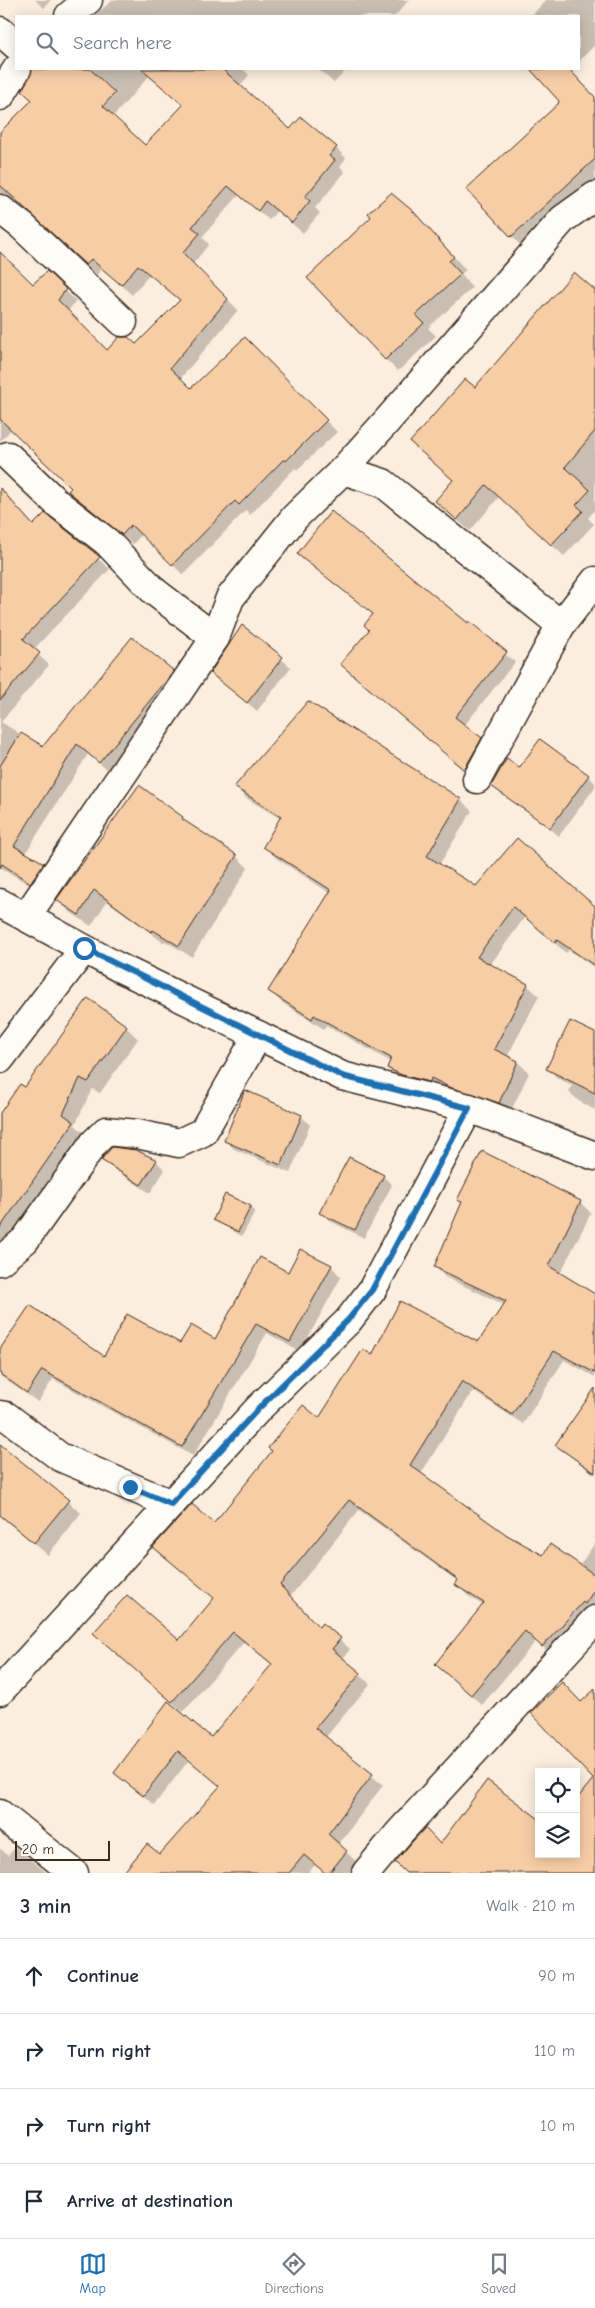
<!DOCTYPE html>
<html lang="en">
<head>
<meta charset="utf-8">
<style>
  body { margin:0; font-family:"Comic Neue",sans-serif; background:#f2f2f3; color:#1f2937 }
  .controls { position:absolute; right:15px; bottom:15px; display:grid; overflow:hidden; border-radius:0px; box-shadow:0 2px 12px #0003 }
  .controls button { width:45px; height:45px; display:grid; place-items:center; padding:0; border:0; border-bottom:1px solid #e0e1e3; background:#fff; color:#1f2937; font:25px sans-serif }
  .scale { position:absolute; left:15px; bottom:12px; width:95px; box-sizing:border-box; padding-left:5px; border:2px solid #3b2a1e; border-top:0; font-size:14px; line-height:18px; white-space:nowrap; color:#3b2a1e; -webkit-text-stroke:4px #fdfcf7; paint-order:stroke }
  .stop { position:absolute; width:15px; height:15px; margin:-11px; border:4px solid #1f6fb2; border-radius:50%; background:#fff }
  .stop.end { background:#1f6fb2; border-color:#fff; box-shadow:0 1px 5px #0008 }
  .list { margin:0; padding:0; list-style:none }
  h2 { display:flex; justify-content:space-between; align-items:center; height:65px; margin:0; padding:0 20px; font-size:21px }
  h2 small { font-size:16px; font-weight:400; color:#747a83 }
  .list li { display:grid; grid-template-columns:32px 1fr auto; gap:15px; align-items:center; box-sizing:border-box; height:75px; padding:0 20px; border-top:1px solid #e0e1e3 }
  .list b { display:block; font-size:19px; white-space:nowrap }
  .list em { font-size:16px; font-style:normal; color:#747a83 }
  .icon { flex:none; width:28px; height:28px; fill:none; stroke:currentColor; stroke-width:2; stroke-linecap:round; stroke-linejoin:round }
  .map { position:relative; flex:none; width:595px; height:1873px; overflow:hidden }
  .search { position:absolute; background:#fff; box-shadow:0 2px 12px #0003; left:15px; right:15px; top:15px; height:55px; display:flex; align-items:center; gap:12px; box-sizing:border-box; padding:0 18px; border-radius:0px; color:#747a83; font-size:19px }
  .sheet { height:365px; background:#fff }
  nav { display:flex; justify-content:space-around; align-items:center; box-sizing:border-box; height:70px; border-top:1px solid #e0e1e3; background:#fff; font-size:14px; color:#747a83 }
  nav a { display:grid; justify-items:center; gap:2px }
  nav .on { color:#1f6fb2 }
  .map>svg:first-child { display:block }
  .shadow { fill:#0003; fill-rule:evenodd }
  .building { fill:#f7cda6; stroke:#3b2a1e }
  .lines { fill:none; stroke-linecap:round; stroke-linejoin:round }
  .minor-casing { stroke:#3b2a1e; stroke-width:31 }
  .minor { stroke:#fdfcf7; stroke-width:28 }
  .route { stroke:#1f6fb2; stroke-width:6 }
</style>
</head>
<body>
<div class="map">
<svg width="595" height="1873" viewBox="0 0 595 1873">
  <rect width="100%" height="100%" fill="#fbeedf"/>
  <filter id="ink" filterUnits="userSpaceOnUse"><feTurbulence type="fractalNoise" baseFrequency=".02" numOctaves="2"/><feDisplacementMap in="SourceGraphic" scale="10" xChannelSelector="R" yChannelSelector="G"/><feConvolveMatrix kernelMatrix="1 2 1 2 8 2 1 2 1" color-interpolation-filters="sRGB"/></filter>
  <g filter="url(#ink)">
    <g class="shadow">
      <path d="M 35,0 L 51,0 L 44,8 Z"/>
      <path d="M 113,0 L 409,0 L 395,16 L 94,16 Z"/>
      <path d="M 546,0 L 595,0 L 595,45 L 579,61 L 579,16 L 531,16 Z"/>
      <path d="M 32,69 L 243,69 L 249,75 L 240,86 L 291,131 L 336,148 L 346,158 L 340,166 L 345,172 L 315,208 L 320,213 L 303,233 L 277,211 L 269,220 L 239,195 L 202,237 L 209,244 L 193,264 L 238,310 L 180,379 L 191,390 L 245,339 L 337,432 L 297,470 L 295,468 L 250,515 L 246,510 L 183,575 L 142,534 L 133,544 L 80,502 L 69,491 L 73,488 L 12,429 L 0,441 L 0,254 L 33,286 L 47,273 L 76,301 L 68,311 L 107,351 L 136,346 L 181,301 L 150,274 L 132,295 L 102,268 L 97,275 L 23,206 L 5,204 L 0,208 L 0,134 L 33,100 ZM 149,76 L 184,105 L 145,146 L 113,117 Z"/>
      <path d="M 318,69 L 347,69 L 334,83 Z"/>
      <path d="M 531,69 L 571,69 L 570,70 L 595,98 L 595,181 L 523,248 L 468,189 L 561,101 Z"/>
      <path d="M 414,213 L 466,270 L 461,274 L 472,288 L 428,328 L 436,336 L 398,371 L 385,359 L 373,217 Z"/>
      <path d="M 595,292 L 595,510 L 588,518 L 594,524 L 564,556 L 499,497 L 470,531 L 449,513 L 454,480 L 475,389 Z"/>
      <path d="M 0,489 L 34,526 L 45,515 L 110,569 L 33,650 L 49,665 L 1,722 L 43,748 L 173,672 L 183,683 L 110,772 L 88,754 L 25,854 L 43,864 L 53,874 L 41,892 L 0,867 Z"/>
      <path d="M 299,554 L 468,625 L 515,662 L 464,726 L 490,748 L 473,778 L 351,673 L 371,631 L 374,615 Z"/>
      <path d="M 242,627 L 291,667 L 257,711 L 212,673 Z"/>
      <path d="M 520,769 L 588,776 L 595,783 L 595,787 L 559,836 L 493,785 Z"/>
      <path d="M 140,787 L 193,828 L 236,856 L 248,868 L 192,957 L 165,941 L 164,943 L 107,901 L 91,926 L 70,912 L 58,900 Z"/>
      <path d="M 235,787 L 461,800 L 472,811 L 439,865 L 476,888 L 595,908 L 595,968 L 569,950 L 566,953 L 525,917 L 490,965 L 527,985 L 539,996 L 507,1057 L 518,1062 L 529,1073 L 510,1113 L 399,1079 L 388,1068 L 391,1062 L 326,1025 L 324,1029 L 281,1002 L 270,991 L 330,893 L 276,858 L 265,847 L 281,819 L 246,798 Z"/>
      <path d="M 88,1000 L 126,1027 L 138,1039 L 100,1093 L 92,1089 L 75,1125 L 85,1134 L 0,1264 L 0,1115 L 25,1089 Z"/>
      <path d="M 595,1035 L 595,1110 L 579,1101 L 569,1092 L 572,1085 L 557,1078 L 548,1068 Z"/>
      <path d="M 301,1116 L 310,1125 L 290,1173 L 234,1149 L 225,1140 Z"/>
      <path d="M 482,1153 L 580,1202 L 591,1213 L 560,1274 L 595,1296 L 595,1377 L 564,1360 L 523,1424 L 473,1391 L 420,1475 L 506,1536 L 543,1557 L 579,1566 L 595,1543 L 595,1613 L 553,1656 L 536,1641 L 482,1705 L 436,1664 L 484,1606 L 467,1595 L 457,1584 L 459,1582 L 359,1510 L 290,1597 L 319,1629 L 322,1624 L 350,1649 L 343,1659 L 370,1684 L 325,1738 L 383,1785 L 338,1845 L 357,1862 L 348,1873 L 325,1873 L 315,1865 L 308,1873 L 125,1873 L 160,1856 L 221,1787 L 189,1760 L 154,1805 L 115,1772 L 211,1739 L 273,1665 L 244,1642 L 183,1712 L 105,1643 L 179,1642 L 215,1598 L 165,1557 L 215,1524 L 320,1420 L 372,1356 L 479,1344 L 505,1305 L 445,1277 L 435,1266 L 463,1204 L 459,1199 Z"/>
      <path d="M 103,1160 L 156,1161 L 165,1170 L 150,1193 L 112,1168 Z"/>
      <path d="M 383,1176 L 392,1185 L 364,1238 L 330,1221 L 321,1212 Z"/>
      <path d="M 250,1207 L 255,1212 L 242,1236 L 214,1220 Z"/>
      <path d="M 331,1266 L 341,1277 L 300,1352 L 267,1333 L 193,1456 L 53,1379 L 38,1402 L 0,1376 L 0,1351 L 104,1358 L 216,1341 L 289,1274 Z"/>
      <path d="M 595,1390 L 595,1475 L 556,1445 Z"/>
      <path d="M 0,1445 L 81,1513 L 48,1555 L 0,1516 Z"/>
      <path d="M 15,1847 L 47,1873 L 0,1873 L 0,1848 L 8,1856 Z"/>
    </g>
    <g class="building">
      <path d="M 32,69 L 90,69 L 115,93 L 103,106 L 145,145 L 183,105 L 141,69 L 222,69 L 290,129 L 301,117 L 337,147 L 329,156 L 335,160 L 305,197 L 310,201 L 292,223 L 265,201 L 258,211 L 228,186 L 192,227 L 200,233 L 183,253 L 228,299 L 170,368 L 191,388 L 245,337 L 327,420 L 286,461 L 284,459 L 239,505 L 235,501 L 172,565 L 131,525 L 122,535 L 68,491 L 71,488 L 0,419 L 0,252 L 33,284 L 47,271 L 66,289 L 58,300 L 107,350 L 119,337 L 128,337 L 136,344 L 180,300 L 138,265 L 121,285 L 91,259 L 86,265 L 0,185 L 0,132 L 32,100 L 22,91 Z"/>
      <path d="M 530,69 L 569,69 L 595,97 L 595,159 L 511,237 L 466,189 L 558,104 L 559,101 Z"/>
      <path d="M 391,193 L 414,212 L 454,257 L 449,261 L 461,274 L 416,315 L 424,323 L 385,360 L 307,278 L 371,217 L 368,213 Z"/>
      <path d="M 574,272 L 595,290 L 595,431 L 565,467 L 590,490 L 576,505 L 583,511 L 551,545 L 486,485 L 457,520 L 435,501 L 453,480 L 410,442 L 465,379 L 475,387 Z"/>
      <path d="M 0,488 L 33,525 L 45,513 L 100,557 L 23,639 L 40,653 L 0,700 Z"/>
      <path d="M 331,511 L 468,623 L 469,621 L 507,652 L 455,717 L 482,738 L 464,770 L 340,664 L 369,630 L 364,625 L 373,614 L 297,554 Z"/>
      <path d="M 242,625 L 283,657 L 247,703 L 210,673 Z"/>
      <path d="M 132,637 L 174,671 L 99,763 L 77,744 L 14,846 L 44,863 L 30,883 L 2,864 L 0,868 L 0,766 L 21,733 L 43,746 Z"/>
      <path d="M 308,701 L 461,799 L 427,856 L 476,886 L 517,838 L 595,906 L 595,966 L 557,940 L 555,943 L 513,907 L 477,957 L 528,984 L 494,1049 L 518,1061 L 499,1103 L 449,1087 L 431,1078 L 430,1082 L 402,1075 L 387,1068 L 391,1058 L 314,1015 L 312,1019 L 268,991 L 331,890 L 263,847 L 281,816 L 234,787 Z"/>
      <path d="M 540,739 L 589,775 L 550,828 L 491,786 L 507,758 L 519,768 Z"/>
      <path d="M 139,785 L 183,817 L 182,819 L 237,855 L 179,946 L 153,930 L 151,932 L 94,890 L 79,915 L 56,900 Z"/>
      <path d="M 88,998 L 127,1026 L 88,1082 L 80,1078 L 63,1114 L 74,1122 L 0,1228 L 0,1113 L 20,1084 L 25,1087 Z"/>
      <path d="M 570,1021 L 595,1033 L 595,1093 L 546,1069 Z"/>
      <path d="M 245,1090 L 302,1115 L 281,1165 L 224,1141 Z"/>
      <path d="M 112,1147 L 136,1150 L 157,1160 L 141,1185 L 101,1160 Z"/>
      <path d="M 482,1151 L 581,1201 L 549,1266 L 595,1294 L 595,1373 L 554,1351 L 512,1415 L 462,1381 L 410,1465 L 507,1535 L 543,1555 L 550,1544 L 595,1575 L 595,1589 L 585,1604 L 583,1602 L 542,1647 L 525,1631 L 471,1695 L 435,1664 L 484,1603 L 455,1585 L 458,1580 L 349,1500 L 280,1585 L 319,1627 L 322,1623 L 341,1638 L 332,1649 L 361,1673 L 315,1728 L 373,1774 L 328,1834 L 347,1851 L 329,1873 L 325,1873 L 304,1855 L 289,1873 L 123,1873 L 147,1844 L 160,1854 L 220,1786 L 178,1751 L 143,1796 L 114,1773 L 168,1701 L 211,1737 L 272,1664 L 233,1632 L 172,1702 L 93,1633 L 127,1595 L 179,1640 L 214,1598 L 153,1547 L 192,1504 L 214,1523 L 272,1451 L 268,1448 L 303,1405 L 319,1418 L 363,1349 L 372,1355 L 400,1301 L 478,1342 L 506,1301 L 434,1267 L 462,1202 L 457,1200 Z"/>
      <path d="M 349,1157 L 384,1175 L 355,1230 L 319,1213 Z"/>
      <path d="M 225,1194 L 251,1206 L 238,1232 L 213,1220 Z"/>
      <path d="M 300,1249 L 332,1265 L 290,1342 L 256,1324 L 182,1447 L 42,1370 L 27,1393 L 0,1374 L 0,1349 L 30,1305 L 104,1356 L 127,1314 L 180,1343 L 191,1325 L 215,1339 L 260,1257 L 288,1272 Z"/>
      <path d="M 595,1388 L 595,1473 L 555,1445 Z"/>
      <path d="M 0,1444 L 69,1500 L 34,1543 L 0,1515 Z"/>
      <path d="M 562,1682 L 581,1702 L 595,1689 L 595,1873 L 406,1873 L 395,1862 L 412,1842 L 425,1828 L 440,1844 L 487,1780 L 539,1819 L 539,1854 L 576,1854 L 576,1800 L 593,1779 L 531,1713 Z"/>
    </g>
    <g class="lines">
      <defs>
        <g id="minor">
          <path d="M 69,16 L 88,0"/>
          <path d="M 0,31 L 16,45"/>
          <path d="M 0,96 L 17,69"/>
          <path d="M 0,209 L 22,226 L 123,322"/>
          <path d="M 8,456 L 57,503 L 107,542 L 155,592 L 215,638"/>
          <path d="M 343,470 L 383,483 L 561,625 L 595,581"/>
          <path d="M 477,779 L 561,625"/>
          <path d="M 0,903 L 118,967 L 342,1076 L 469,1108 L 595,1156"/>
          <path d="M 26,917 L 215,638 L 230,598 L 295,517 L 343,470 L 387,421 L 563,219 L 595,196"/>
          <path d="M 0,1059 L 84,949"/>
          <path d="M 0,1261 L 25,1240 L 94,1143 L 106,1131 L 137,1134 L 179,1143 L 203,1132 L 258,1035"/>
          <path d="M 0,1415 L 6,1416 L 60,1457 L 171,1504"/>
          <path d="M 0,1691 L 259,1408 L 348,1321 L 372,1290 L 469,1108"/>
          <path d="M 0,1814 L 74,1873"/>
          <path d="M 366,1873 L 400,1832 L 595,1620"/>
        </g>
      </defs>
      <use href="#minor" class="minor-casing"/>
      <use href="#minor" class="minor"/>
    </g>
  </g>
  <g class="lines" filter="url(#ink)">
    <path class="route" d="M 84,948 L 342,1076 L 469,1108 L 372,1290 L 348,1320 L 259,1408 L 171,1504 L 130,1487"/>
  </g>
</svg>
<div class="controls">
<button><svg class="icon" aria-label="locate" viewBox="0 0 24 24"><circle cx="12" cy="12" r="6"/><path d="M12 2v4M12 18v4M2 12h4M18 12h4"/></svg></button>
<button><svg class="icon" aria-label="layers" viewBox="0 0 24 24"><path d="M12 4l9 5-9 5-9-5zM3 14l9 5 9-5"/></svg></button>
</div>
<div class="scale">20 m</div>
<div class="stop" style="left:84px;top:948px"></div>
<div class="stop end" style="left:130px;top:1487px"></div>
<div class="search"><svg class="icon" aria-label="search" viewBox="0 0 24 24"><circle cx="10" cy="10" r="6"/><path d="M15 15l6 6"/></svg>Search here</div>
</div>
<section class="sheet">
<h2>3 min<small>Walk · 210 m</small></h2>
<ul class="list">
<li><svg class="icon" aria-label="ahead" viewBox="0 0 24 24"><path d="M12 20V5M6 11l6-6 6 6"/></svg><div><b>Continue</b></div><em>90 m</em></li>
<li><svg class="icon" aria-label="right" viewBox="0 0 24 24"><path d="M7 20v-9h11M14 6l5 5-5 5"/></svg><div><b>Turn right</b></div><em>110 m</em></li>
<li><svg class="icon" aria-label="right" viewBox="0 0 24 24"><path d="M7 20v-9h11M14 6l5 5-5 5"/></svg><div><b>Turn right</b></div><em>10 m</em></li>
<li><svg class="icon" aria-label="arrive" viewBox="0 0 24 24"><path d="M6 21V4h12l-3 4 3 4H6"/></svg><div><b>Arrive at destination</b></div></li>
</ul>
</section>
<nav>
<a class="on"><svg class="icon" aria-label="map" viewBox="0 0 24 24"><path d="M3 6l6-2 6 2 6-2v14l-6 2-6-2-6 2zM9 4v14M15 6v14"/></svg>Map</a>
<a><svg class="icon" aria-label="directions" viewBox="0 0 24 24"><path d="M12 3l9 9-9 9-9-9zM9 14v-3h6M13 9l2 2-2 2"/></svg>Directions</a>
<a><svg class="icon" aria-label="saved" viewBox="0 0 24 24"><path d="M7 4h10v16l-5-4-5 4z"/></svg>Saved</a>
</nav>
</body>
</html>
